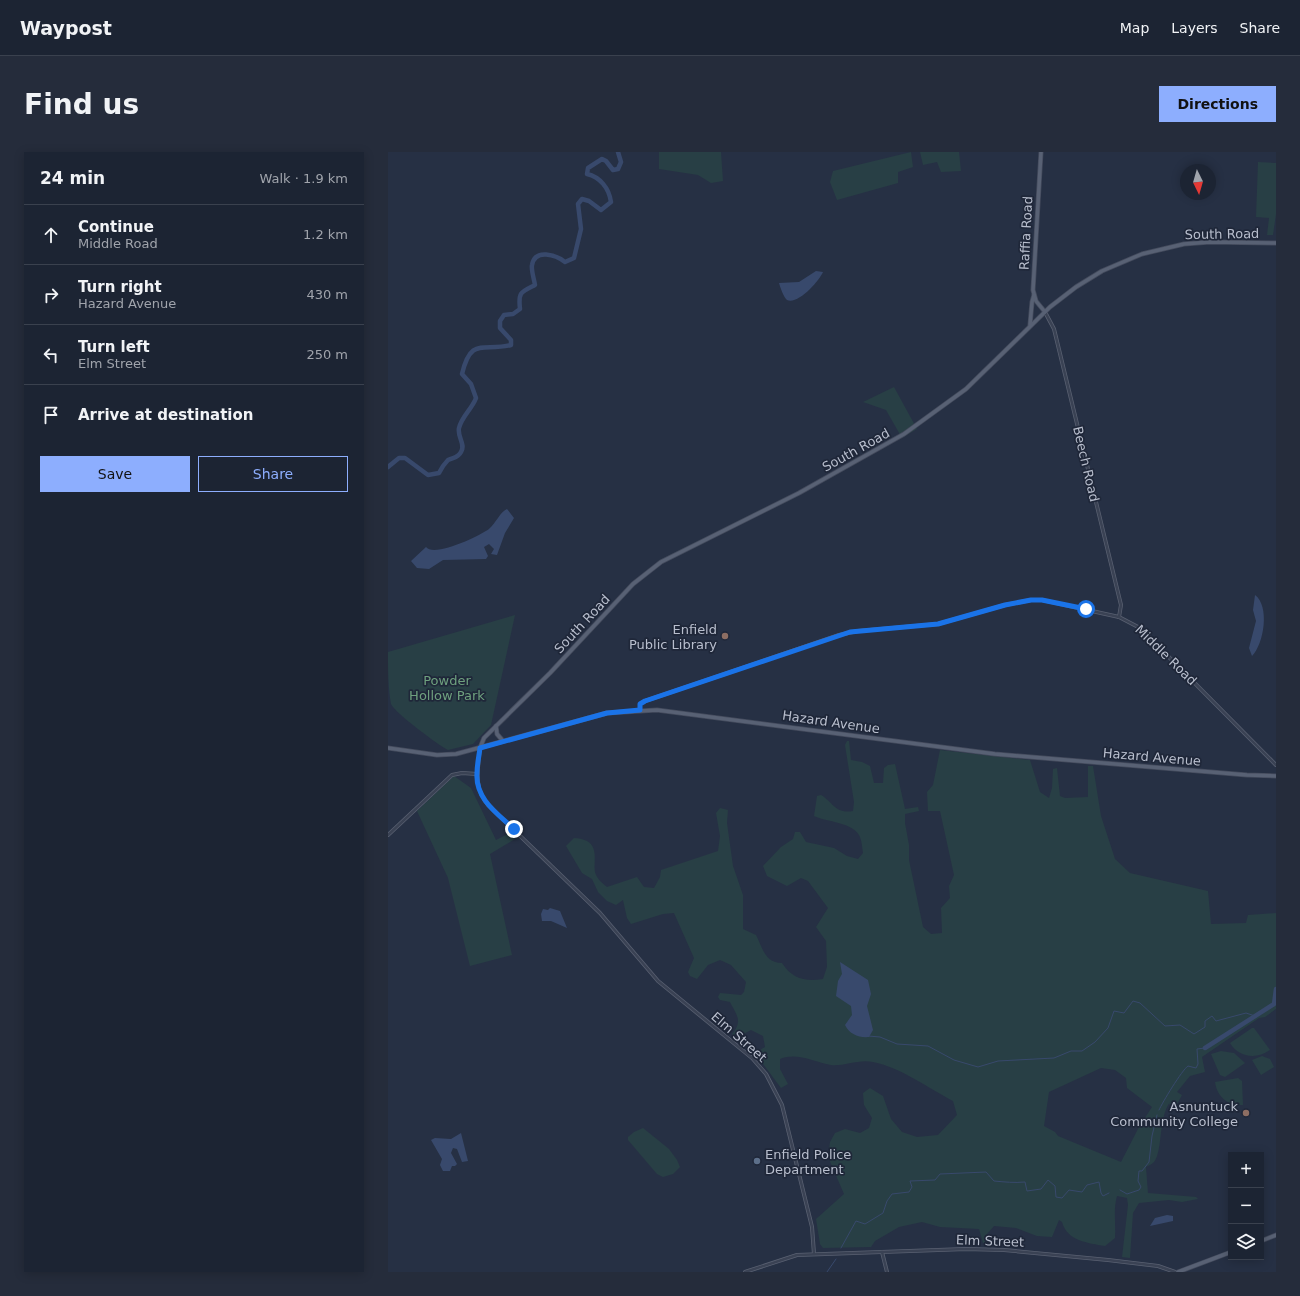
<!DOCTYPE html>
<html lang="en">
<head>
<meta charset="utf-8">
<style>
  body { margin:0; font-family:"DejaVu Sans",sans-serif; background:#252c3b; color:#f1f3f6 }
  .controls { position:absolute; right:12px; bottom:12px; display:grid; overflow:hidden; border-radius:0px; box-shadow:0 2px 10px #0003 }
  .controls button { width:36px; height:36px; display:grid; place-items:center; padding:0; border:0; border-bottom:1px solid #3a414e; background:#1c2433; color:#f1f3f6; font:20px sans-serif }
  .compass { position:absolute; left:792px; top:12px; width:36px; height:36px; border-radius:50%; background:#1c2433; box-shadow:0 2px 10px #0003; rotate:175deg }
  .stop { position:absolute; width:12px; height:12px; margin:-9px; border:3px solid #1a73e8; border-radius:50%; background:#fff }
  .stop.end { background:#1a73e8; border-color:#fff; box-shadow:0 1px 4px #0008 }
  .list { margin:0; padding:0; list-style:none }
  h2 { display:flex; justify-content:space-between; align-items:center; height:52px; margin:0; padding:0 16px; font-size:17px }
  h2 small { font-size:13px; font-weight:400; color:#a0a4ac }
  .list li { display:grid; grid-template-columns:26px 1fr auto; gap:12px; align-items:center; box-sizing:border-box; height:60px; padding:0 16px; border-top:1px solid #3a414e }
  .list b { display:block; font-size:15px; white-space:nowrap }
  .list p { margin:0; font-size:13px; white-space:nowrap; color:#a0a4ac }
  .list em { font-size:13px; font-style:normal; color:#a0a4ac }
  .actions { display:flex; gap:8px; padding:12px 16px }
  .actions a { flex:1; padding:9px 0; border:1px solid #8daefe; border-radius:0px; text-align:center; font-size:14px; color:#8daefe }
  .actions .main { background:#8daefe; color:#111 }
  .icon { flex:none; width:22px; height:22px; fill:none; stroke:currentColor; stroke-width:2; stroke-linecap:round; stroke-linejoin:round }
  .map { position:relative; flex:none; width:888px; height:1120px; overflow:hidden; border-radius:0px }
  header { display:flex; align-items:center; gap:24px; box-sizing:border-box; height:56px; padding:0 20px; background:#1c2433; border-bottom:1px solid #3a414e }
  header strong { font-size:19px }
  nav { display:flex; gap:22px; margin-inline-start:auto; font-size:14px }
  .intro { display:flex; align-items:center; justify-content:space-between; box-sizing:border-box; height:96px; padding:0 24px }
  h1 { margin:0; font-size:28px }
  .button { padding:10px 18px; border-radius:0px; background:#8daefe; color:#111; font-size:14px; font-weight:700 }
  main { display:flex; gap:24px; padding:0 24px }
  aside { flex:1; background:#1c2433; border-radius:0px; box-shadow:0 2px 10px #0003 }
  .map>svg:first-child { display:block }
  .green { fill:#283f45; fill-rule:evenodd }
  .water { fill:#38496c }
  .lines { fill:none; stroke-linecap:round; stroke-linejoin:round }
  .stream { stroke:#38496c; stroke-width:1 }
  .river { stroke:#38496c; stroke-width:4.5 }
  .minor-casing { stroke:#596071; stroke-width:4 }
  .major-casing { stroke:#444b5d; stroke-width:5 }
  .minor { stroke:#3a4254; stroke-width:2.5 }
  .major { stroke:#586174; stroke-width:3.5 }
  .route { stroke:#1a73e8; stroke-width:5 }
  .education-dot { fill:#8d6e63; stroke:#1f2739; stroke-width:1.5 }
  .service-dot { fill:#5c6f8a; stroke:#1f2739; stroke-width:1.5 }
  .labels { text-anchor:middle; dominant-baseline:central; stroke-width:3.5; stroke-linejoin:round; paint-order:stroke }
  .street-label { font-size:13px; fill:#b8becd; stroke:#1f2739 }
  .poi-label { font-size:13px; fill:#b8becd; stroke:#1f2739; text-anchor:end }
  .park-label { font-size:13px; fill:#6ea07e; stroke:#1f2739 }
</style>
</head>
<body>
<header>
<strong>Waypost</strong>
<nav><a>Map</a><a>Layers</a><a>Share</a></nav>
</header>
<div class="intro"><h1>Find us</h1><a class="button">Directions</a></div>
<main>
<aside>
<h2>24 min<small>Walk · 1.9 km</small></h2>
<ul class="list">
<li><svg class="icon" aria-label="ahead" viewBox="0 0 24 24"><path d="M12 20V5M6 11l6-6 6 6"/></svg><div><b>Continue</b><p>Middle Road</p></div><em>1.2 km</em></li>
<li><svg class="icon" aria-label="right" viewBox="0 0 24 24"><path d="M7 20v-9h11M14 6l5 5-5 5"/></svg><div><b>Turn right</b><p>Hazard Avenue</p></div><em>430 m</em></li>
<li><svg class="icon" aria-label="left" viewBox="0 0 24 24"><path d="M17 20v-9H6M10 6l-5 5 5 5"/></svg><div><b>Turn left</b><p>Elm Street</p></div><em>250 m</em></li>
<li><svg class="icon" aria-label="arrive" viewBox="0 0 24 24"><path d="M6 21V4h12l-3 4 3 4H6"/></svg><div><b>Arrive at destination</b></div></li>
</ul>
<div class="actions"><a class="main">Save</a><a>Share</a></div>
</aside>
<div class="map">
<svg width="888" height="1120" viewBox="0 0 888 1120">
  <rect width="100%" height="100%" fill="#263044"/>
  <g class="green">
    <path d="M 271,0 L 333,0 L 335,29 L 323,31 L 310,23 L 271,17 Z"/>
    <path d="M 523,0 L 525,15 L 510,20 L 510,31 L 449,48 L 442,30 L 445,19 Z"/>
    <path d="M 532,0 L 571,0 L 573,19 L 553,20 L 549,10 L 535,13 Z"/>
    <path d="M 870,10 L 888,11 L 888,62 L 885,83 L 879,83 L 881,66 L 868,65 Z"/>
    <path d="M 506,235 L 529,277 L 514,286 L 498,258 L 475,250 Z"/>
    <path d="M 127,463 L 103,573 L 85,592 L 60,598 C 50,593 7,561 3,552 C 0,536 0,517 0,500 Z"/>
    <path d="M 459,589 L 461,589 L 463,608 L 474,610 L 482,614 L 486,631 L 495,631 L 496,616 L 500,613 L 507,612 L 517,657 L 530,655 L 531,659 L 517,662 L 517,671 L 521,693 L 521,708 L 535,775 L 543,782 L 554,781 L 553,756 L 562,746 L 561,734 L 566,723 L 552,659 L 540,659 L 539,640 L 545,633 L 552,598 L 642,608 L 652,640 L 661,646 L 664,636 L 665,617 L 669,616 L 672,644 L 677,646 L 700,645 L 700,614 L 705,614 L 713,664 L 727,707 L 742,721 L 820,739 L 823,772 L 858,771 L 860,763 L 888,761 L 888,857 L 877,865 L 871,866 L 814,905 L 817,920 L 802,924 L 789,940 L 794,943 L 787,956 L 781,952 L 782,950 C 770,966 775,999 766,1010 C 764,1012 760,1014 758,1015 L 760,1041 L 808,1045 L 810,1047 L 794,1050 L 781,1048 L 751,1051 L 745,1061 L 742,1106 L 734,1105 L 740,1053 L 739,1046 L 729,1044 C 725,1058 728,1072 727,1086 L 717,1094 C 700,1091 679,1089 674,1070 L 671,1068 L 664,1085 L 649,1084 L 628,1076 L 606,1074 L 599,1082 L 598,1091 L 595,1091 L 591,1077 L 552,1075 L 534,1070 L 511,1075 L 487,1089 L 483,1095 L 435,1096 L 432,1092 L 428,1067 L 456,1042 L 440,1005 L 442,990 L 447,981 L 457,977 L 472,981 L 481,976 L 484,966 L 476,953 L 475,941 L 482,936 L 495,944 L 503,967 L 514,980 L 529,985 L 550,983 L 569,963 L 565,949 C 540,936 514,916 485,910 C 470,907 454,915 443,913 C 426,910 409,900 392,907 L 392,917 L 400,932 L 393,936 L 367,901 L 377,895 L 375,884 L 363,878 L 348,886 L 344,882 C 355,869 349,864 342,850 L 332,848 L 330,845 L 332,841 L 353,843 L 356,840 L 358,830 L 343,813 L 332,808 L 320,813 L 309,827 L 302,824 L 300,820 L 306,806 L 286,761 L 275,762 L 243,772 L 239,766 L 235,748 L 228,753 L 219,749 L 210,740 L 204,727 L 194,721 L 178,694 L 186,686 C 190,686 195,687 199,689 C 211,696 205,711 207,720 C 209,727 213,730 219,735 L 249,725 L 256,735 L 266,736 L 272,725 L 273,718 L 330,699 L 332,684 L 328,661 L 332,656 L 340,658 L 339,671 L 345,714 L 355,743 L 355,777 L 368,783 C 375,797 377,811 394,811 C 404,827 418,830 435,827 L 439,815 L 438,789 L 428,775 L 440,756 L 420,729 L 413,726 L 399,734 L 379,724 L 375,714 L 393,695 L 405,687 L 407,680 L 412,680 L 418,690 L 446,696 L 459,704 L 470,707 L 475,701 C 474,696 474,690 472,685 C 466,670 438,670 426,664 L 429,644 L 433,643 C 446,651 447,662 465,659 L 466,650 L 457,593 ZM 713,916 L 727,918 L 738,926 L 739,936 L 764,955 L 751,975 L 733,1010 L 670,984 L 667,980 L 656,974 L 661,940 Z"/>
    <path d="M 66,624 L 83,636 L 108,688 L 122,681 L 127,687 L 102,702 L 124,803 L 82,814 L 60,726 L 29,659 Z"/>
    <path d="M 864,876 L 866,876 L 882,898 C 868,908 850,905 842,891 Z"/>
    <path d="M 833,899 L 846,901 L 857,911 L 837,925 L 832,923 L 823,902 Z"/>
    <path d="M 874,904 L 882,907 L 886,915 L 873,923 L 864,908 Z"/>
    <path d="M 850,926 L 854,929 L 855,953 C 840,954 829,945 827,930 Z"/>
    <path d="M 255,976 L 281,997 L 289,1008 L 292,1015 L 285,1022 L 275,1025 L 269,1022 L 240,988 L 240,985 L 246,980 Z"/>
  </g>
  <g class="water">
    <path d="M 428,119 L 435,120 C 431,129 410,153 399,148 C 396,146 392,135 391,131 L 411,130 Z"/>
    <path d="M 119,357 L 126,366 L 117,381 L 109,403 L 103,402 L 106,397 L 101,392 L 96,395 L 100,404 L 98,407 L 55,408 L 41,417 L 29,416 L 23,409 L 38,395 C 46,406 91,384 101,377 C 108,371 112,360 119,357 Z"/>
    <path d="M 867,443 C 882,454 876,492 864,504 L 861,496 L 868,469 L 865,458 Z"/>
    <path d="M 162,756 L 172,759 L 179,776 L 163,769 L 154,769 L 153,762 L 155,757 L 160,758 Z"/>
    <path d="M 452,810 L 480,828 L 483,842 L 479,854 L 485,878 L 481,885 C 471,886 461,882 457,873 L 464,863 L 463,854 L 448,844 L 450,829 L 454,822 Z"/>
    <path d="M 73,981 L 80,1009 L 74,1010 L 69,997 L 65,996 L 63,1001 L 69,1012 L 67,1014 L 64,1014 L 62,1019 L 55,1019 L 52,1013 L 54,1007 L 43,988 L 47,986 L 63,987 Z"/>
    <path d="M 779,1063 L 785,1064 L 785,1069 L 762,1074 L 767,1066 Z"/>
  </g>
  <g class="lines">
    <g class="stream">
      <path d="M 480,884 L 492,885 L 509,892 L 540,894 L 566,908 L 590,915 L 610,909 L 666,906 L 683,899 L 694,899 L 707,890 L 720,876 L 726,859 L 736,861 L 745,849 L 752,851 L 777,874 L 792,873 L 806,882 L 817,875 L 817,869 L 824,864 L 828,869 L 858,861 L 867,864"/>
      <path d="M 771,958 C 774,951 794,918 800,914 L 808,916 L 810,912 L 809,897 L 817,896"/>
      <path d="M 732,1038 L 739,1042 L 751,1038 L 753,1035 L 750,1029 L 751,1019 L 754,1019 L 761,1010 L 764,984 L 769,963"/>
      <path d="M 453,1096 L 468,1069 L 477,1072 L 495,1061 L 499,1049 L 504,1042 L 521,1040 L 524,1035 L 522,1029 L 547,1028 L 552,1022 L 598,1020 L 606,1029 C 617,1030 626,1031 637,1030 L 639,1039 L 653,1037 L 660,1028 L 667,1034 L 668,1045 L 674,1046 L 681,1038 L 694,1040 L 699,1033 L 711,1030 L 713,1041 L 715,1044 L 721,1041"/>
      <path d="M 439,1120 L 448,1107"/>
    </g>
    <g class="river">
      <path d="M 0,315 L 11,306 L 17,306 L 40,323 L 51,321 C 53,317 57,311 60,308 C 66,305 70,306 73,300 C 78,292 69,285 71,276 C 74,264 84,257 88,246 L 83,232 L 74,222 C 83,184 95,200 123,193 L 123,188 L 112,176 L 112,169 L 116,163 L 125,162 L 132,157 C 130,140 133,140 147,133 C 146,127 143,118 144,113 C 147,96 168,103 177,110 L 186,106 L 193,77 L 190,52 L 194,47 L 201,49 L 213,58 L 223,50 C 221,36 212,25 199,22 L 200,16 L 214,7 L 218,9 L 225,18 L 230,17 L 233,10 L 230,0"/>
      <path d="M 817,896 L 886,852 L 888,837"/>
    </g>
    <defs>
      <g id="minor">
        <path d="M 657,160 L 666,177 L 733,453 L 731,465"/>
        <path d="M 252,558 L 252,552 L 257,549 L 451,483 L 470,479 L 550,472 L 617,453 L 643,448 L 654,448 L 731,465 L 752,476 L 888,613"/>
        <path d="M 92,596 C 90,617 85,635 100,653 L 212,761 L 270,829 L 364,906 L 378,922 L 394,953 L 424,1075 L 426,1102"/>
        <path d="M 0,683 L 64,623 L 74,621 L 89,622"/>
        <path d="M 494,1100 L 499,1120"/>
        <path d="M 357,1120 L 409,1103 L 578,1097 L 616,1098 L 720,1108 L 770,1114 L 787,1120"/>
      </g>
      <g id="major">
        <path d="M 653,0 L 645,138 L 648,149 L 657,160"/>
        <path d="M 642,173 L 644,150 L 646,143"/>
        <path d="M 108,574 L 109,582 L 115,589"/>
        <path d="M 0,596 L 49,603 L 68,602 L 219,561 L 269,558 L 607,602 L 859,623 L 888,624"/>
        <path d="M 92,596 L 96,586 L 162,521 L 245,432 L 273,410 L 411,341 L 516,282 L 578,237 L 662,155 L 688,135 L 714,119 L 754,102 L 796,92 L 822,90 L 888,91"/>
        <path d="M 873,1089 L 888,1083"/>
        <path d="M 790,1120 L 843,1100"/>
      </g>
    </defs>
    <use href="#minor" class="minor-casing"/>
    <use href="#major" class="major-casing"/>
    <use href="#minor" class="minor"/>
    <use href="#major" class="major"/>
  </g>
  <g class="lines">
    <path class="route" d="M 126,677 C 110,662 87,647 89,621 C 89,613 91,604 92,596 L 219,561 L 252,558 L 252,552 L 257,549 L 462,480 L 550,472 L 617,453 L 643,448 L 654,448 L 698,457"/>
  </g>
  <g class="education-dot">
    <circle cx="337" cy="484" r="4"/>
    <circle cx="858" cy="961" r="4"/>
  </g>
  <circle class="service-dot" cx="369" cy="1009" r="4"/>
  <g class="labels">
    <g class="street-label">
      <text transform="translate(638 81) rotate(-87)">Raffia Road</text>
      <text transform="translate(834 82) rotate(-1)">South Road</text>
      <text transform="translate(468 298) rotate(-29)">South Road</text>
      <text transform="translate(698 312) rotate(77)">Beech Road</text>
      <text transform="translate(194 472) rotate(-47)">South Road</text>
      <text transform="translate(778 503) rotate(44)">Middle Road</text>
      <text transform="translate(443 570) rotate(8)">Hazard Avenue</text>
      <text transform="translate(764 605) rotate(5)">Hazard Avenue</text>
      <text transform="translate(351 885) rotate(41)">Elm Street</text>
      <text transform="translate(602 1089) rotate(2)">Elm Street</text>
    </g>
    <g class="poi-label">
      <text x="329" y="477">Enfield<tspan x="329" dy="15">Public Library</tspan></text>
      <text x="850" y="954">Asnuntuck<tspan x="850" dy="15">Community College</tspan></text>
      <text x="377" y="1002" text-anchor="start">Enfield Police<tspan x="377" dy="15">Department</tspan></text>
    </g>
    <g class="park-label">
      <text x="59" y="528">Powder<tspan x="59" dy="15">Hollow Park</tspan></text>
    </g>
  </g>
</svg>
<div class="controls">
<button>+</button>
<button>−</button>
<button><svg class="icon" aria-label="layers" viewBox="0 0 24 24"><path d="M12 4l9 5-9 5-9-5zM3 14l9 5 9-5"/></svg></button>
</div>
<svg class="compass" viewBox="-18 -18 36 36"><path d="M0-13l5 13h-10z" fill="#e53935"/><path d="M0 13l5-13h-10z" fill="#a0a4ac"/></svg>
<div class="stop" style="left:698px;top:457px"></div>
<div class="stop end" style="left:126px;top:677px"></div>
</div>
</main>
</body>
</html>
